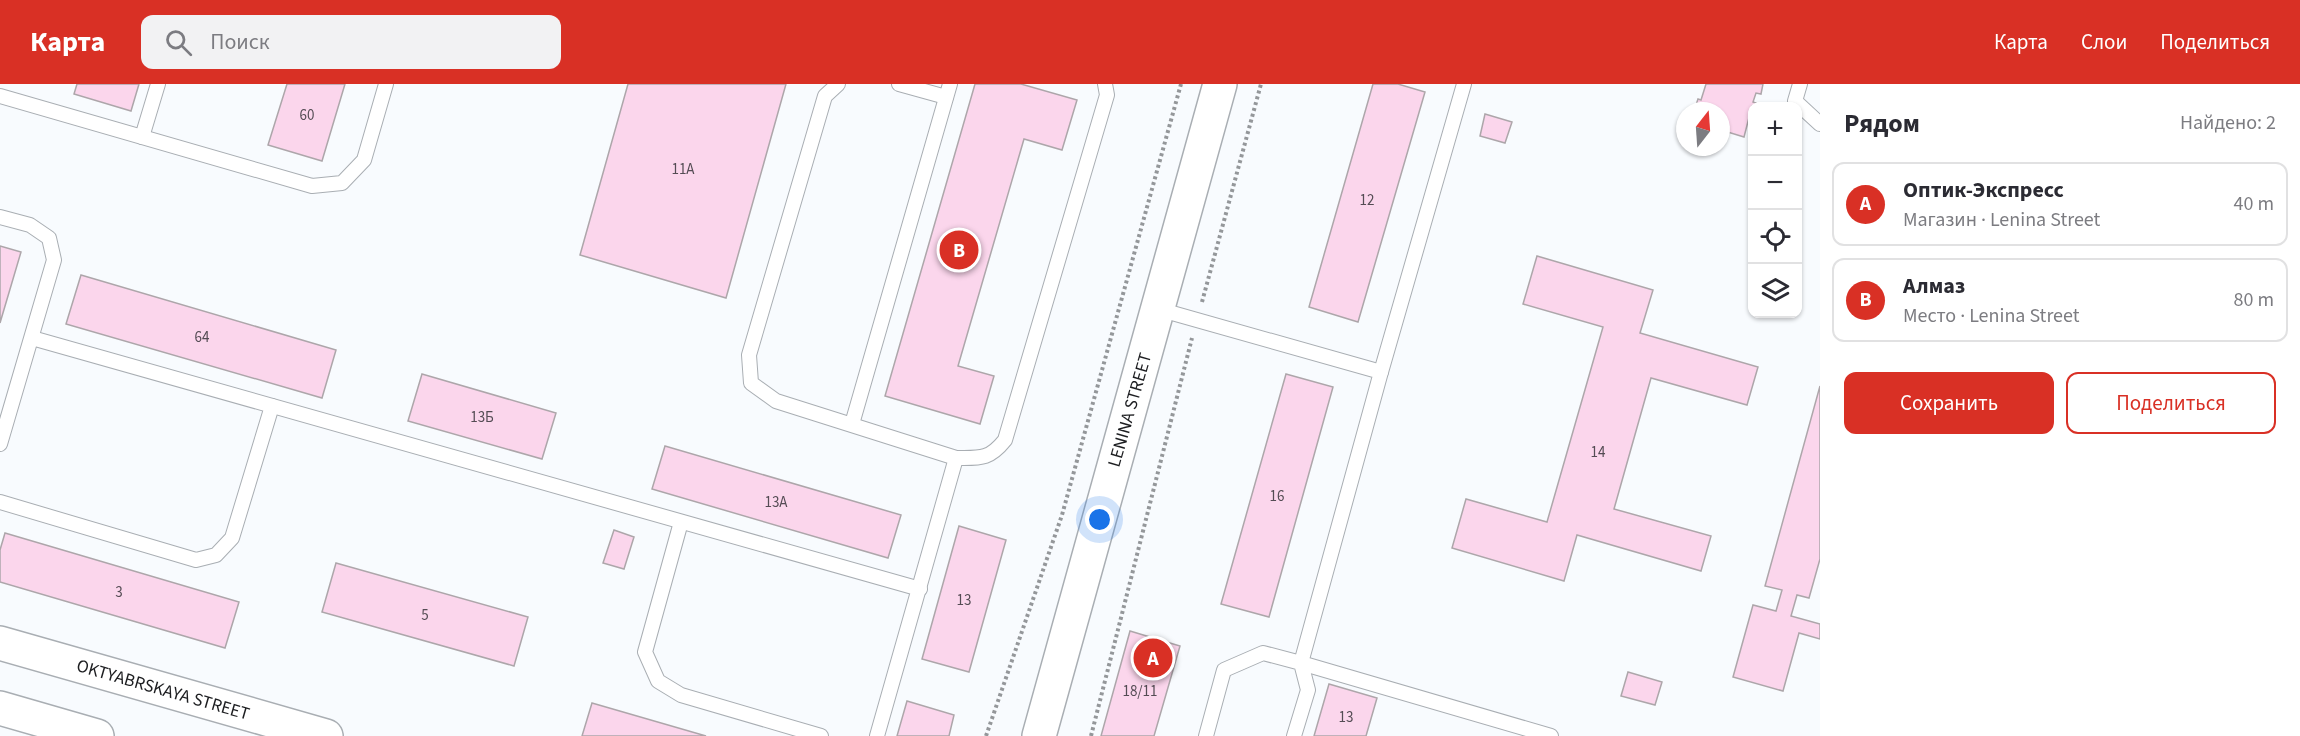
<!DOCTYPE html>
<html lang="ru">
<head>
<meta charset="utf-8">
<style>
  body { margin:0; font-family:"Source Sans 3",sans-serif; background:#f2f2f3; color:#2b2b33 }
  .controls { position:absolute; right:18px; top:18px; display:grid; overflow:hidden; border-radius:12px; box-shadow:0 2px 4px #0004 }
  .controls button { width:54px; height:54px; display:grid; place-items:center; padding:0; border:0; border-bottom:2px solid #e1e1e2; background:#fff; color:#2b2b33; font:30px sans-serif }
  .compass { position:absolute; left:1676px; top:18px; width:54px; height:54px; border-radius:50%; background:#fff; box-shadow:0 2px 4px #0004; rotate:17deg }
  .you { position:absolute; left:1100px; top:436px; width:21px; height:21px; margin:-15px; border:4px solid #fff; border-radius:50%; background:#1a73e8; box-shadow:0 0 0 9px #1a73e833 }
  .badge { display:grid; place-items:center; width:39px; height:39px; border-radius:50%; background:#d93025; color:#fff; font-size:20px; font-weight:700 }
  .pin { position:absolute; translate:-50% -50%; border:3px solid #fff; box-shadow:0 2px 6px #0006 }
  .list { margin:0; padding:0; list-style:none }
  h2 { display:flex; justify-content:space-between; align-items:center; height:78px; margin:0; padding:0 24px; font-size:26px }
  h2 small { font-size:20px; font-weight:400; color:#7c7c81 }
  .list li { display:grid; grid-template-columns:39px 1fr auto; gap:18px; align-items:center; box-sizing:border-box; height:84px; margin:0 12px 12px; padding:0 12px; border:2px solid #e1e1e2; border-radius:12px }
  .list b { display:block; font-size:22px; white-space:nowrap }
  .list p { margin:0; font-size:20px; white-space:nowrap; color:#7c7c81 }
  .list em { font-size:20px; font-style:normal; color:#7c7c81 }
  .actions { display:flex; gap:12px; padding:18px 24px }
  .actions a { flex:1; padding:14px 0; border:2px solid #d93025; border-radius:12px; text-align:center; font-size:21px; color:#d93025 }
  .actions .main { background:#d93025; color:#fff }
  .icon { flex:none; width:33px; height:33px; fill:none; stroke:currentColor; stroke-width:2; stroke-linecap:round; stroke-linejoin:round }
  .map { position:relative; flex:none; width:1820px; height:652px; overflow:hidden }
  header { display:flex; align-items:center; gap:36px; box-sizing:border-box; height:84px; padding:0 30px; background:#d93025; color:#fff }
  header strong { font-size:28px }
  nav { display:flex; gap:33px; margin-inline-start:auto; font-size:21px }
  .search { width:420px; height:54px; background:#f2f2f3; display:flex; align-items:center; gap:15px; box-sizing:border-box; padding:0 21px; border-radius:12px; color:#7c7c81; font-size:22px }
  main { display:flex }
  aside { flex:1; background:#fff }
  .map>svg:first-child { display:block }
  .building { fill:#fbd6ec; stroke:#ada6aa; stroke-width:1.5 }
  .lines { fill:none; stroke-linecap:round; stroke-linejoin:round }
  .service-casing { stroke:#a9aeb3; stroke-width:16 }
  .tertiary-casing { stroke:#a9aeb3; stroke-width:36 }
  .path { stroke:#94979a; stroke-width:4; stroke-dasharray:3 3; stroke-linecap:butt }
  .service { stroke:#fff; stroke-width:14 }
  .tertiary { stroke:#fff; stroke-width:33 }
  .labels { text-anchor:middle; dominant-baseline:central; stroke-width:5; stroke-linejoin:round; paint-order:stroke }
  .number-label { font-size:15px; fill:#544c54 }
  .street-label { font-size:18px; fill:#1d1e21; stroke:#fff }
</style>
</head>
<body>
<header>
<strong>Карта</strong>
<div class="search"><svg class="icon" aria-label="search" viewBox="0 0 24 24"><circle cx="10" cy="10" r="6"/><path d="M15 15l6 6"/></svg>Поиск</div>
<nav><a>Карта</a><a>Слои</a><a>Поделиться</a></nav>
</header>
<main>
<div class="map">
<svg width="1820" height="652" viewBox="0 0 1820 652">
  <rect width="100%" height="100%" fill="#f8fbfe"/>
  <g class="building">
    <path d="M 77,0 L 139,0 L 131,27 L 74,10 Z"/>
    <path d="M 287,0 L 345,0 L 322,77 L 268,61 Z"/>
    <path d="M 628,0 L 786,0 L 726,214 L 580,171 Z"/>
    <path d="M 975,0 L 1021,0 L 1077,16 L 1062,66 L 1024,55 L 958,282 L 994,292 L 980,340 L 885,312 Z"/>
    <path d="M 1373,0 L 1398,0 L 1425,8 L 1358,238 L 1309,223 Z"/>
    <path d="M 1706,0 L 1763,0 L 1761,10 L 1756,9 L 1753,18 L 1756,19 L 1755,22 L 1752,22 L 1744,53 L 1721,46 L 1721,27 L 1694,27 L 1698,15 L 1701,16 Z"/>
    <path d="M 1485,30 L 1512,38 L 1505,59 L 1480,52 Z"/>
    <path d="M 0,162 L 21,168 L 0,239 Z"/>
    <path d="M 1537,172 L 1653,206 L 1640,249 L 1758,283 L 1747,321 L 1651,294 L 1614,425 L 1711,452 L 1701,487 L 1577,451 L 1564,497 L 1452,464 L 1466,415 L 1547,438 L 1603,243 L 1523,220 Z"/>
    <path d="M 81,191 L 336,266 L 322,314 L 66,240 Z"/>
    <path d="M 422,290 L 556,329 L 542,375 L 408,337 Z"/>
    <path d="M 1286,290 L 1333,303 L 1269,533 L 1221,520 Z"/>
    <path d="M 1820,302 L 1820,475 L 1809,514 L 1797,511 L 1791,532 L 1820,540 L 1820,555 L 1799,549 L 1783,607 L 1733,593 L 1753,521 L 1776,527 L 1782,506 L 1765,502 Z"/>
    <path d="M 665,362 L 901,431 L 888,474 L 652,405 Z"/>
    <path d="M 959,442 L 1006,456 L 969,588 L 922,575 Z"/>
    <path d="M 614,446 L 634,453 L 624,485 L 603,479 Z"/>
    <path d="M 5,449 L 239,518 L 225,564 L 0,498 L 0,466 Z"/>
    <path d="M 336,479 L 528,533 L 514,582 L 322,528 Z"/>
    <path d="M 1130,547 L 1180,562 L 1154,652 L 1101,652 Z"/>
    <path d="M 1628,588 L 1662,598 L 1655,621 L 1621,612 Z"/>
    <path d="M 1329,600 L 1377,614 L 1366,652 L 1314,652 Z"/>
    <path d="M 907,617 L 954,631 L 949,652 L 897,652 Z"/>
    <path d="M 592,619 L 706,652 L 582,652 Z"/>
  </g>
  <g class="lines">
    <defs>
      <g id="service">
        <path d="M 838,0 L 825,12 L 749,271 L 751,299 L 776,317 L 956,374 C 980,374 989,376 1005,356 L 1107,11 L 1105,0"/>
        <path d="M 899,0 L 946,13"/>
        <path d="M 1800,0 L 1795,17 L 1820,40"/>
        <path d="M 0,12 L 312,102 L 342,99 L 364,76 L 386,0"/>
        <path d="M 142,53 L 158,0"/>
        <path d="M 0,133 L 30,141 L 49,154 L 54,176 L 0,360"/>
        <path d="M 1158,225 L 1381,288 L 1301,579 L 1551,652"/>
        <path d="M 32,254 L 920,505"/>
        <path d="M 1381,288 L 1464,0"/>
        <path d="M 852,340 L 950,0"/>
        <path d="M 0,418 L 196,476 L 216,471 L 232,454 L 272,322"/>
        <path d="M 681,438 L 645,568 L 658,597 L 681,611 L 821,652"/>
        <path d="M 877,652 L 956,374"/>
        <path d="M 1206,652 L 1224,586 L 1263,569 L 1301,579 L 1308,606 L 1294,652"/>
      </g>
      <g id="tertiary">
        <path d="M 0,559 L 326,652"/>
        <path d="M 0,624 L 97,652"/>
        <path d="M 1039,652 L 1220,0"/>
      </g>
    </defs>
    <use href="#service" class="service-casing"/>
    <use href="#tertiary" class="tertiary-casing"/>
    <g class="path">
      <path d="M 1202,218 L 1261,0"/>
      <path d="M 986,652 L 1062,431 L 1181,0"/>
      <path d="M 1091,652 L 1192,254"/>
    </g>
    <use href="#service" class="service"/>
    <use href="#tertiary" class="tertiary"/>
  </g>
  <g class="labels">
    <g class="number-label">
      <text x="307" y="31">60</text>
      <text x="683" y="85">11А</text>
      <text x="1367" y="116">12</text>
      <text x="202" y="253">64</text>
      <text x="482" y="333">13Б</text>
      <text x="1598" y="368">14</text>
      <text x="1277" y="412">16</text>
      <text x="776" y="418">13А</text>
      <text x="119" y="508">3</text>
      <text x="964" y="516">13</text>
      <text x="425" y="531">5</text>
      <text x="1140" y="607">18/11</text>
      <text x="1346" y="633">13</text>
    </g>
    <g class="street-label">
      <text transform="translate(1130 326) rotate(-74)">LENINA STREET</text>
      <text transform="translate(163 606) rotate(16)">OKTYABRSKAYA STREET</text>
    </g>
  </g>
</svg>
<div class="controls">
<button>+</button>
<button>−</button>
<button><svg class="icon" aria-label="locate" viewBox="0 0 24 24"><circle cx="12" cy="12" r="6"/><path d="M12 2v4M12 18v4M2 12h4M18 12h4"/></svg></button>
<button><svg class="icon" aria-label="layers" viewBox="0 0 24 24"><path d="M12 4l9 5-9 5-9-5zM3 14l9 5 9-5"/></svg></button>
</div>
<svg class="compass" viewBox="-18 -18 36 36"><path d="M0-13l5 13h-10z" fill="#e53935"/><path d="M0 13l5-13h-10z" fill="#7c7c81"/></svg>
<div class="you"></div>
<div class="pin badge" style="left:1153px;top:574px">A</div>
<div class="pin badge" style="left:959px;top:166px">B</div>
</div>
<aside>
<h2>Рядом<small>Найдено: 2</small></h2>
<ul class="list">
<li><span class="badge">A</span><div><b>Оптик-Экспресс</b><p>Магазин · Lenina Street</p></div><em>40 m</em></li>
<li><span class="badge">B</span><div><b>Алмаз</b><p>Место · Lenina Street</p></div><em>80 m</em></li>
</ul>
<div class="actions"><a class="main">Сохранить</a><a>Поделиться</a></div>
</aside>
</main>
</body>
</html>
